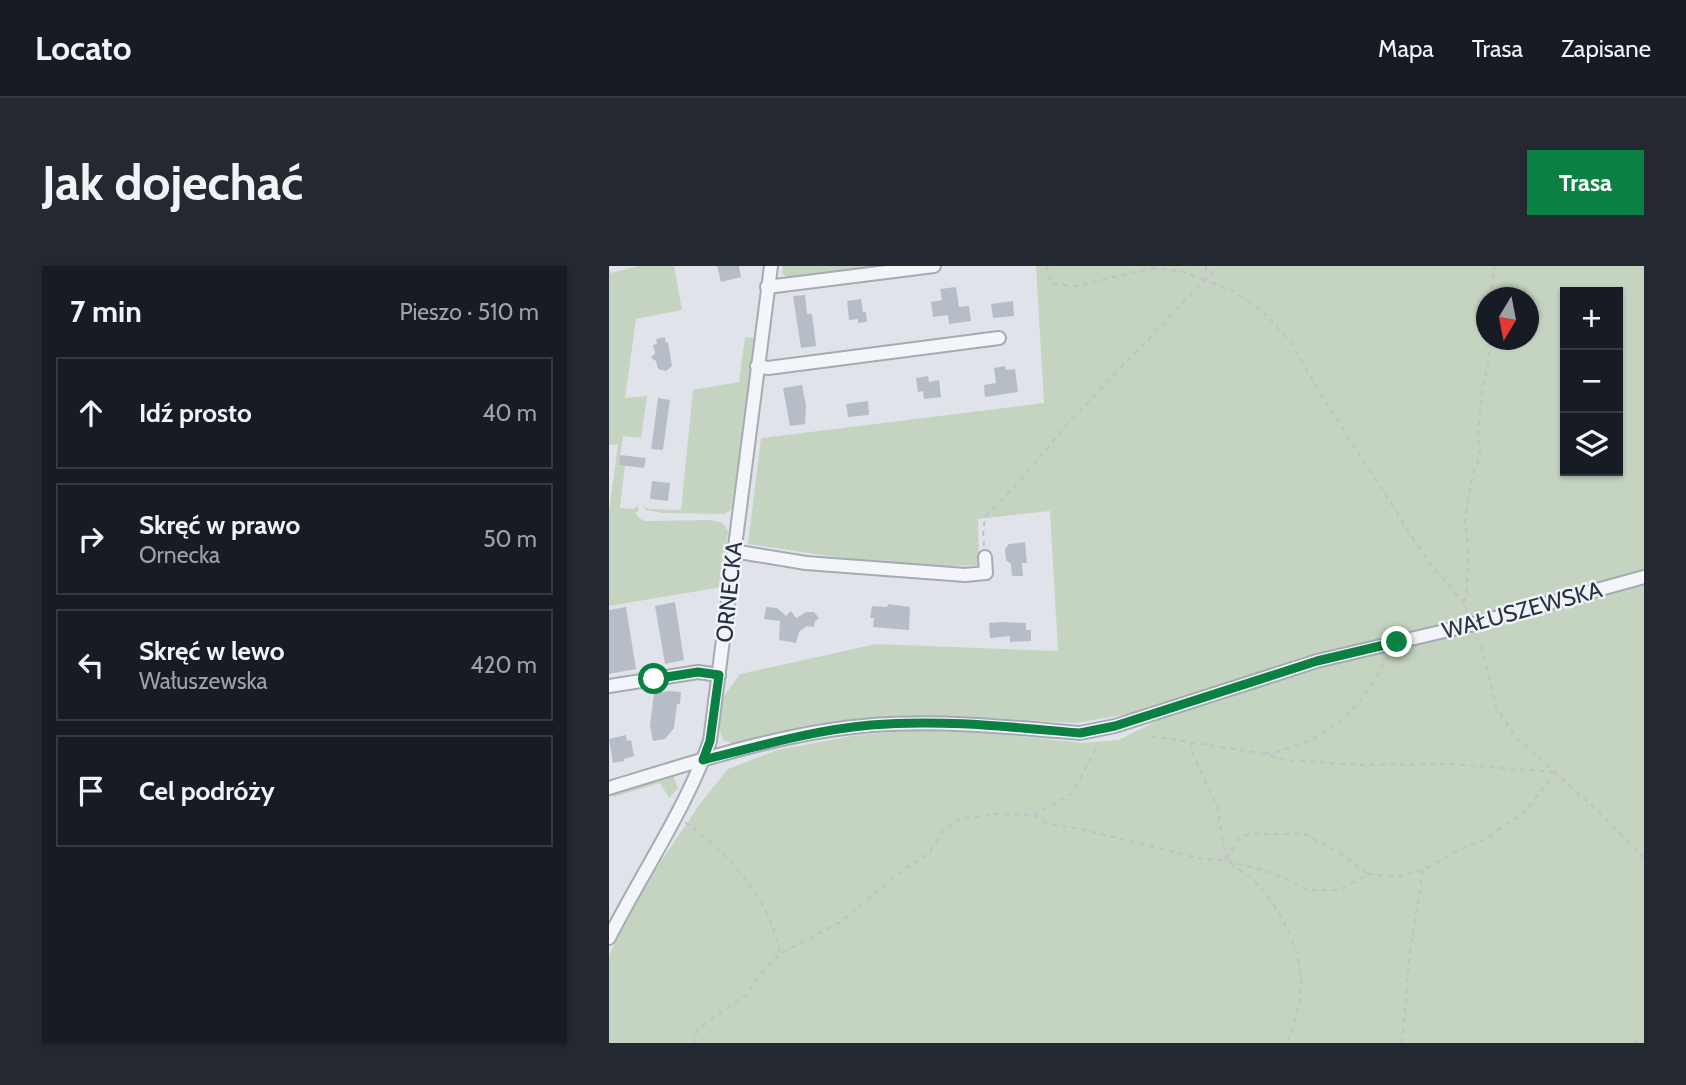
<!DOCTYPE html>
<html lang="pl">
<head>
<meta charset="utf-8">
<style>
  body { margin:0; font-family:Cabin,sans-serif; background:#242831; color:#f1f3f6 }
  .controls { position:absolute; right:21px; top:21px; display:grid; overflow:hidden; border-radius:0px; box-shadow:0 2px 5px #0004 }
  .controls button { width:63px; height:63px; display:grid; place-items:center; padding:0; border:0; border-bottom:2px solid #363941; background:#171b24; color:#f1f3f6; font:35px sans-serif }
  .compass { position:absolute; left:867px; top:21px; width:63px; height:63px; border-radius:50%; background:#171b24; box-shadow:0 2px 5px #0004; rotate:190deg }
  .stop { position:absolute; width:21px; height:21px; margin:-16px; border:5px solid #0b8043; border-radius:50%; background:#fff }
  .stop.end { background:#0b8043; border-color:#fff; box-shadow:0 2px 7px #0008 }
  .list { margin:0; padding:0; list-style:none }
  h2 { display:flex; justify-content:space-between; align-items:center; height:91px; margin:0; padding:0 28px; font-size:30px }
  h2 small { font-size:23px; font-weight:400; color:#9ea1a6 }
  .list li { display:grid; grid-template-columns:46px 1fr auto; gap:21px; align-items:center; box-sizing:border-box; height:112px; margin:0 14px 14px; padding:0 14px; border:2px solid #363941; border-radius:0px }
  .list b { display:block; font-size:26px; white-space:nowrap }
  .list p { margin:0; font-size:23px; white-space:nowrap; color:#9ea1a6 }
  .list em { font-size:23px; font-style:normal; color:#9ea1a6 }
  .icon { flex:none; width:38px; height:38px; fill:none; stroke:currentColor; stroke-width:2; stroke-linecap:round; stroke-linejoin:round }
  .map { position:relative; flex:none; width:1035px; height:777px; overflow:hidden; border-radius:0px }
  header { display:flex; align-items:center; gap:42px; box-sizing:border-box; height:98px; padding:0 35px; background:#171b24; border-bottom:2px solid #363941 }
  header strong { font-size:33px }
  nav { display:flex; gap:38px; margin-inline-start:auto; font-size:24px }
  .intro { display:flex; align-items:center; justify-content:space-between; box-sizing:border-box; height:168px; padding:0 42px }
  h1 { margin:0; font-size:49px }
  .button { padding:18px 32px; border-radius:0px; background:#0b8043; color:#fff; font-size:24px; font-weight:700 }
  main { display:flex; gap:42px; padding:0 42px }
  aside { flex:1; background:#171b24; border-radius:0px; box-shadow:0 2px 5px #0004 }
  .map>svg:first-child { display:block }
  .green { fill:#c5d4c0; fill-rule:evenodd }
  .building { fill:#b7bdc7 }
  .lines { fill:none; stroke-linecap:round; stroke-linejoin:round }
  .minor-casing { stroke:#a5abb4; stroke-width:16 }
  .path { stroke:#bec2c9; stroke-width:2; stroke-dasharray:5 5; stroke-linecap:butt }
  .minor { stroke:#f3f5f8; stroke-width:12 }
  .route { stroke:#0b8043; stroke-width:9 }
  .labels { text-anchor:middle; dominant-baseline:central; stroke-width:5; stroke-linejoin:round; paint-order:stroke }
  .street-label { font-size:23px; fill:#273142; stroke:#f0f3f7 }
</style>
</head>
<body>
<header>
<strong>Locato</strong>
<nav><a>Mapa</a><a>Trasa</a><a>Zapisane</a></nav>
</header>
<div class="intro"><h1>Jak dojechać</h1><a class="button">Trasa</a></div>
<main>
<aside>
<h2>7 min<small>Pieszo · 510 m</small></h2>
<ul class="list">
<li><svg class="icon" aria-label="ahead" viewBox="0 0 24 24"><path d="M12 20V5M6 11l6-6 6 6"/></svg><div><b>Idź prosto</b></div><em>40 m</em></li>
<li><svg class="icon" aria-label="right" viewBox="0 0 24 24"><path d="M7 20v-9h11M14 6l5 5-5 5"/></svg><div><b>Skręć w prawo</b><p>Ornecka</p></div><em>50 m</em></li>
<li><svg class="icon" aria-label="left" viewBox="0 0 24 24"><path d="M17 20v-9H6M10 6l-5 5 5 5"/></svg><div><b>Skręć w lewo</b><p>Wałuszewska</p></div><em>420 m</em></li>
<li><svg class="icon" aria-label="arrive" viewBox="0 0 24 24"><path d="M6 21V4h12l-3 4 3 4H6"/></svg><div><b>Cel podróży</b></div></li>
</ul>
</aside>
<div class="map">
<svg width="1035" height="777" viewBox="0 0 1035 777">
  <rect width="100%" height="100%" fill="#e0e4ea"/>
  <g class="green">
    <path d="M 29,0 L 65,0 L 73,44 L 27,53 L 16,132 L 38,130 L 32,172 L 14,170 L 10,199 L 16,200 L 11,242 L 24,243 L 28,240 L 30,245 L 26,247 L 30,252 L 36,255 L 102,254 L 114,257 L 119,265 L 114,321 L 0,340 L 0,246 L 9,178 L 0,179 L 0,3 L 2,7 Z"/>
    <path d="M 174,0 L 294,0 L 180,14 L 173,7 Z"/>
    <path d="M 427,0 L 1035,0 L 1035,305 L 868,351 L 713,387 L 530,446 L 467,457 L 382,452 L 287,451 L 239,456 L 129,479 L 114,474 L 110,463 L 112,434 L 131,408 L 267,378 L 449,385 L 441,245 L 369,253 L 370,299 C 293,304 215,289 139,278 L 152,172 L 435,137 ZM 956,26 L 1009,26 L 1009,205 L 956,205 ZM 878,32 L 920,32 L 920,74 L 878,74 Z"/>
    <path d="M 136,71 L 145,72 L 125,238 L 121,245 L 115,248 L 54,247 L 37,244 L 34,240 L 40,243 L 72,244 L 84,124 L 130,116 Z"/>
    <path d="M 1035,316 L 1035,777 L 0,777 L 0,689 L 42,610 L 93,535 L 119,503 L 168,484 L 243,470 L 280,466 L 340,463 L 474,477 L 510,474 L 561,448 L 698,405 L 786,382 L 864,365 Z"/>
    <path d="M 64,509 L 69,522 L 60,532 L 51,517 L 4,531 L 4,526 Z"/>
  </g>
  <g class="building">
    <path d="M 108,0 L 130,0 L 132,11 L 112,16 Z"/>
    <path d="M 347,21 L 350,41 L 360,40 L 362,55 L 340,58 L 339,49 L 324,51 L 322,36 L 333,34 L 331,23 Z"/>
    <path d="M 196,29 L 198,48 L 203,48 L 207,80 L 192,82 L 184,30 Z"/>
    <path d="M 252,33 L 254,46 L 257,46 L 258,56 L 249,57 L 249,53 L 240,54 L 238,35 Z"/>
    <path d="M 404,35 L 405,50 L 384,52 L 382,38 Z"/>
    <path d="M 56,71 L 57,77 L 59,76 L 63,100 L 57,105 L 49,103 L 47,95 L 42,92 L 46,87 L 44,79 L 48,78 L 47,73 Z"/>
    <path d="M 396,100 L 397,104 L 406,103 L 409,126 L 376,131 L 375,119 L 387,117 L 385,102 Z"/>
    <path d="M 319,110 L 320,116 L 330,114 L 332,131 L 315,133 L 314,125 L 309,126 L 307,112 Z"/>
    <path d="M 193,119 L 197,140 L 196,158 L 181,160 L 174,122 Z"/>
    <path d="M 49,132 L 61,134 L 54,184 L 42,183 Z"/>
    <path d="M 259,135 L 260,149 L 239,151 L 237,138 Z"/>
    <path d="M 11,189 L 37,192 L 35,202 L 10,199 Z"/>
    <path d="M 43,215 L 61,217 L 59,235 L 41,233 Z"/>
    <path d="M 416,276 L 418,297 L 413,297 L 414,310 L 403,310 L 402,298 L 397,294 L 396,283 L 400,278 Z"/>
    <path d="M 66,336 L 75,394 L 56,398 L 46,340 Z"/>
    <path d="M 279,338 L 301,341 L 300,364 L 264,361 L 265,352 L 261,352 L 263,340 L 278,341 Z"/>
    <path d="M 17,341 L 27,403 L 0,408 L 0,344 Z"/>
    <path d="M 157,341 L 168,342 L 177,350 L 182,345 L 187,352 L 197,346 L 205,346 L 210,352 L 206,355 L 205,361 L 198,360 L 190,366 L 187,377 L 170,374 L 171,355 L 155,353 Z"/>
    <path d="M 394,356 L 417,357 L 417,364 L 422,364 L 422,375 L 401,376 L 401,370 L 381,372 L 380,357 Z"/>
    <path d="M 60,425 L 72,426 L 71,438 L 68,438 L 65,462 L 56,473 L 44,475 L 41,460 L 45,427 Z"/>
    <path d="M 17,469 L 18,475 L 22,474 L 25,490 L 15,493 L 15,495 L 4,497 L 0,473 Z"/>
  </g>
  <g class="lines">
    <defs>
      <g id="minor">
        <path d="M 158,21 L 325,0"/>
        <path d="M 148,100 L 159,102 L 390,72"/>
        <path d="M 124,285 L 197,297 L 356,309 L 377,307 L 376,291"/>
        <path d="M 0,420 L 89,406 L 110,409"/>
        <path d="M 0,522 C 86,496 174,466 264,459 C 333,454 401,461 471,467 L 506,460 L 708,395 L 861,359 L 1035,311"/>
        <path d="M 0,672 C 33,607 76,544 101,475 L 162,0"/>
      </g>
    </defs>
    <use href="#minor" class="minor-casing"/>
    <g class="path">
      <path d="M 437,0 L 443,18 L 466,20 L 544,2 L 571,5 L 597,14"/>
      <path d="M 597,0 L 597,14 L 626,26 L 654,45 L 682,77 L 716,135 L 806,275 L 825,302 L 855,337"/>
      <path d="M 653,0 L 658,0"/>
      <path d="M 880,32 L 882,28 L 885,0"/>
      <path d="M 375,280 L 374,263 L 377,250 L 414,211 L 462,154 L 609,0"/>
      <path d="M 858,346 L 855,337 L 858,323 L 859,280 L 856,256 L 863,211 L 871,190 L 869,169 L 873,124 L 880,94 L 879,74"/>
      <path d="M 867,371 L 873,383 L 887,440 L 905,469 L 992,548 L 1035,592"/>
      <path d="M 542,470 L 650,487"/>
      <path d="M 583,476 L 582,484 L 608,540 L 617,594 C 626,601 638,608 647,617 C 670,641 691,680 692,714 C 693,735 685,757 678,777"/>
      <path d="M 652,487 L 677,494 L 749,499 L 842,498 L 946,506"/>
      <path d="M 656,487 C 665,487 674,484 683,481 C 731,465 755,435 778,392"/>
      <path d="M 425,549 L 464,527 L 486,484 L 488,476"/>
      <path d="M 76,556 C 107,579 139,610 157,645 C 164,657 167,673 171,687"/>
      <path d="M 617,593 L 630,573 L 639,568 L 695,568 L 728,585 L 759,608"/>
      <path d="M 84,777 L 89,763 L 138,728 L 153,706 L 171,688 L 233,655 L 295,603 L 318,589 L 335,564 L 349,553 L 389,548 L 425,549 L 439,558 L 472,563 L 593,593 L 617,594 L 666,608 L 699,624 L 730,624 L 760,608 L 786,611 L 814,604 L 850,584 L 877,573 L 898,557 L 913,549 L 947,506"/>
      <path d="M 793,777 L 801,685 L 814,604"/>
      <path d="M 1026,777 L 1035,769"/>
    </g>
    <use href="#minor" class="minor"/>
  </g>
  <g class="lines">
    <path class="route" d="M 45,413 L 89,406 L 110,409 L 101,475 L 94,494 C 150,480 205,464 262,459 C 332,453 401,461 471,467 L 506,460 L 708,395 L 788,376"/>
  </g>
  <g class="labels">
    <g class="street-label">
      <text transform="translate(120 326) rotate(-84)">ORNECKA</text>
      <text transform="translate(913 344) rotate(-15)">WAŁUSZEWSKA</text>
    </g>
  </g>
</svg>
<div class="controls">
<button>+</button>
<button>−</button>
<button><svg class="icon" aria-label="layers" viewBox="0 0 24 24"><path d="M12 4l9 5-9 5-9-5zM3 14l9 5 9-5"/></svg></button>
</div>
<svg class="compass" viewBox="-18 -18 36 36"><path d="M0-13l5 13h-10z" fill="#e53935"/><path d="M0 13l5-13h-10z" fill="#9ea1a6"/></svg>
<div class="stop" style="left:45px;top:413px"></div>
<div class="stop end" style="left:788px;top:376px"></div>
</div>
</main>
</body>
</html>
